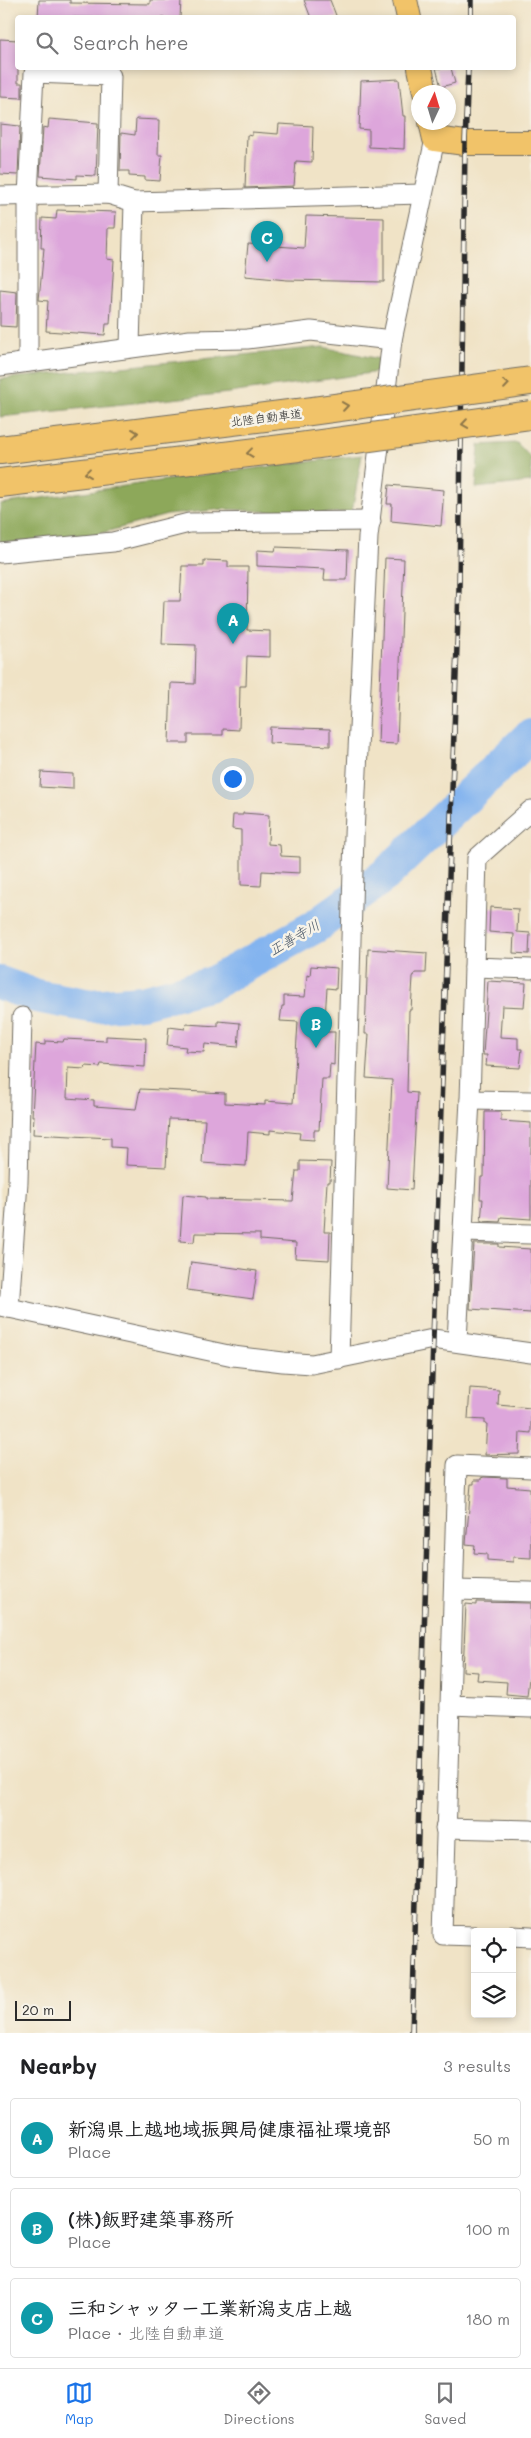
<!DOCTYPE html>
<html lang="en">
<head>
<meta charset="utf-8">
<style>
  body { margin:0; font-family:Mali,"Klee One",sans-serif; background:#f6f6f6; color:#202124 }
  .controls { position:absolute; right:15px; bottom:15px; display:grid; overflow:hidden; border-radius:5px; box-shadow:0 2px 8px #0003 }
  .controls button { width:45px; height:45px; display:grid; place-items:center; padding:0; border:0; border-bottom:1px solid #e0e0e0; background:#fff; color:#202124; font:25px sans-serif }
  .compass { position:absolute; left:411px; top:85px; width:45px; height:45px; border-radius:50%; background:#fff; box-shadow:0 2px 8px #0003; rotate:4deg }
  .scale { position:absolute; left:15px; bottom:12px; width:56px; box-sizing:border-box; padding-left:5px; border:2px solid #2b2b2b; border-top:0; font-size:14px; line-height:18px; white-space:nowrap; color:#2b2b2b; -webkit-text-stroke:4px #f7f3e8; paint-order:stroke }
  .you { position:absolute; left:232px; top:778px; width:18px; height:18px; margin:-12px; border:4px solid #fff; border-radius:50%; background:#1a73e8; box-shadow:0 0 0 8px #1a73e833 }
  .badge { display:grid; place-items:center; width:32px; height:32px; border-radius:50%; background:#1a73e8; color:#fff; font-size:16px; font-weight:700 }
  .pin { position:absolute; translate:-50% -41px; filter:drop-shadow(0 1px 2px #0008) }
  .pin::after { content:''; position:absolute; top:26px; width:18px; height:15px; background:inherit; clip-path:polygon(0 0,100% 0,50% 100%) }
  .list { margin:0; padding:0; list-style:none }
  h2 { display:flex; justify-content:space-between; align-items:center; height:65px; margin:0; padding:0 20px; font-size:21px }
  h2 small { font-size:16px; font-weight:400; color:#757577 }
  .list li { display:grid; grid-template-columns:32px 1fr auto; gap:15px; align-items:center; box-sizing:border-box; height:80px; margin:0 10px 10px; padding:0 10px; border:1px solid #e0e0e0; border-radius:5px }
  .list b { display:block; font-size:19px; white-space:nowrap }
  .list p { margin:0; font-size:16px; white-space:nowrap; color:#757577 }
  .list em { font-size:16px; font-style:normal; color:#757577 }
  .icon { flex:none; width:28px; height:28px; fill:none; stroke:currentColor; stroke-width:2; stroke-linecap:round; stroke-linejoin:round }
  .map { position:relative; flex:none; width:531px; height:2033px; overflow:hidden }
  .search { position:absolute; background:#fff; box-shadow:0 2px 8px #0003; left:15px; right:15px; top:15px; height:55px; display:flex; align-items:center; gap:12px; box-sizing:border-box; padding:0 18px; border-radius:5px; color:#757577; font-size:19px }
  .sheet { height:335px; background:#fff }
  nav { display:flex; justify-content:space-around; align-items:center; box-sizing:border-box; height:70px; border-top:1px solid #e0e0e0; background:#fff; font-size:14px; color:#757577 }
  nav a { display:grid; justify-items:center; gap:2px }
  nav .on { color:#1a73e8 }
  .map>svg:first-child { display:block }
  .forest { fill:#8da85a; stroke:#5c6a42 }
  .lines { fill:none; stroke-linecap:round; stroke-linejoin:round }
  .river { stroke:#83b4ef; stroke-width:34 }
  .building { fill:#dda6db }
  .minor-casing { stroke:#706b61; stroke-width:21 }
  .major-casing { stroke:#706b61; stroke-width:26 }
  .highway-casing { stroke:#706b61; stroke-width:30 }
  .minor { stroke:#fff; stroke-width:19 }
  .major { stroke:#f1c369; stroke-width:24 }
  .highway { stroke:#f1c369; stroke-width:28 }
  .rail-casing { stroke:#2b2b2b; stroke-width:5.5 }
  .rail { stroke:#f7f3e8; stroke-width:4; stroke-dasharray:11; stroke-linecap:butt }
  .highway-bridge-casing { stroke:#706b61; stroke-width:30; stroke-linecap:butt }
  .highway-bridge { stroke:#f1c369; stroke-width:28 }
  .oneway { stroke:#8e774a }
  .labels { text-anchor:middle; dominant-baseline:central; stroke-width:5; stroke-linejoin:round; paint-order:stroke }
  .street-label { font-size:12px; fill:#2b2b2b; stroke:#f7f3e8 }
  .water-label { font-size:14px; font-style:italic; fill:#455466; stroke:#f7f3e8 }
</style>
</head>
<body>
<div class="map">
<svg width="531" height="2033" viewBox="0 0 531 2033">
  <rect width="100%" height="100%" fill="#f7f3e8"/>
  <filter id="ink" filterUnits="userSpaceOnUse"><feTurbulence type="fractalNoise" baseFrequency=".02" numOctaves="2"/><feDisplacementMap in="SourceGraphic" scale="10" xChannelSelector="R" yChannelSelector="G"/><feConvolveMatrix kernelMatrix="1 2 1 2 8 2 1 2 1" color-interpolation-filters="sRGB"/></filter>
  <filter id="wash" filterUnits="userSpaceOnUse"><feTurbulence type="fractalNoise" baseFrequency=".0096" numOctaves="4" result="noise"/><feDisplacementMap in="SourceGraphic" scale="20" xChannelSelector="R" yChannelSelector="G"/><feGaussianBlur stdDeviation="1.12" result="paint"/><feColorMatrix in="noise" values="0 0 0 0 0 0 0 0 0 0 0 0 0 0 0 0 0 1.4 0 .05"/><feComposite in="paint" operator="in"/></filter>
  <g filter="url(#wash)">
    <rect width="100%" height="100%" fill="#f0e3c6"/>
    <g class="forest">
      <path d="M 323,347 L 384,360 L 378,372 L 229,393 L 0,417 L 0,379 Z"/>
      <path d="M 517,443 L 531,458 L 531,482 L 476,488 L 479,445 Z"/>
      <path d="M 362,455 L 352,512 L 310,514 L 224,509 L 167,515 L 91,536 L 0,544 L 0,504 L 194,476 Z"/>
    </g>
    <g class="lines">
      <path class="river" d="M 0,983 L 36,996 L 91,1006 L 142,1002 L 211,984 L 316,926 L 385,875 L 531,735"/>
    </g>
    <g id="blocks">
      <g class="building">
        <path d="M 39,0 L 70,0 L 70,3 L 150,4 L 150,0 L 181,0 L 180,18 L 38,17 Z"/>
        <path d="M 304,0 L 330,0 L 337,18 L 311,18 Z"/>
        <path d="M 0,39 L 18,40 L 18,83 L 22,83 L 22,98 L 0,97 Z"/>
        <path d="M 436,68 L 451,68 L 455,83 L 441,87 Z"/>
        <path d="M 399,79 L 403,116 L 405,116 L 404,149 L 369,147 L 369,130 L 359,129 L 361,81 Z"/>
        <path d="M 49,119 L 98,123 L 96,176 L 77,175 L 77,179 L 40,176 L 43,127 L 48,128 Z"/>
        <path d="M 136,119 L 159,120 L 158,155 L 162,155 L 160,181 L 145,180 L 145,177 L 129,176 L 129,171 L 120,171 L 121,133 L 135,135 Z"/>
        <path d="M 0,124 L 20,126 L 18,175 L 0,174 Z"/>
        <path d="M 279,124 L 313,126 L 312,162 L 296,161 L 294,186 L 245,188 L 247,135 L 252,136 L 252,132 L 278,134 Z"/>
        <path d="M 57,210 L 116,212 L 115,228 L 108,228 L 107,259 L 114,260 L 110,324 L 106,324 L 105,335 L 46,331 L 48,301 L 39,300 L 44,248 L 41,248 L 42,218 L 56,219 Z"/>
        <path d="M 306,216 L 384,218 L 384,282 L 287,280 L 245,276 L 248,244 L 304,248 Z"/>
        <path d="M 0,290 L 17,292 L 16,327 L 0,326 Z"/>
        <path d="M 389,485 L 444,490 L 441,526 L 391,521 L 392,504 L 387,504 Z"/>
        <path d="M 276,547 L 348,550 L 347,580 L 324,580 L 325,569 L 257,566 L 257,550 L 275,551 Z"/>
        <path d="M 385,558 L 404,559 L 397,744 L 378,743 Z"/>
        <path d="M 204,560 L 228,561 L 228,567 L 248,567 L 247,630 L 270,631 L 270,657 L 247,656 L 246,686 L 240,686 L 239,730 L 223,729 L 223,735 L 188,735 L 188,743 L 169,743 L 171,683 L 195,684 L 196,645 L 162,644 L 164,601 L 180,601 L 182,566 L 204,566 Z"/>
        <path d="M 270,727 L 330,729 L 330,746 L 269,743 Z"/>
        <path d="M 41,772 L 73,774 L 73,789 L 40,787 Z"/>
        <path d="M 243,813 L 269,815 L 268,844 L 280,845 L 281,856 L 300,857 L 300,873 L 262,871 L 261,886 L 241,885 L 241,830 L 232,829 L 233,815 L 243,815 Z"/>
        <path d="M 490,907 L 518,909 L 517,932 L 530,933 L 529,954 L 513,953 L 514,934 L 489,932 Z"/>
        <path d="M 368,949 L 427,953 L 426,973 L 415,973 L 413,977 L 411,1010 L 409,1010 L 407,1092 L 417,1093 L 412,1190 L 387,1188 L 392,1080 L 366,1078 L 369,1034 L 365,1034 Z"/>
        <path d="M 311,966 L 337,968 L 336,989 L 327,988 L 324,1032 L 335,1032 L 334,1065 L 330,1064 L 329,1079 L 322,1079 L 319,1130 L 314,1130 L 314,1140 L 299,1139 L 300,1133 L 270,1130 L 270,1134 L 248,1132 L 246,1166 L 202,1163 L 205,1120 L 169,1119 L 166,1167 L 126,1165 L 127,1148 L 111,1147 L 111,1138 L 33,1134 L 34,1116 L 32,1116 L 36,1044 L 45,1045 L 45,1041 L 63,1042 L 64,1039 L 106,1041 L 106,1036 L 146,1038 L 145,1067 L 101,1064 L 100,1067 L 86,1066 L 85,1069 L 68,1068 L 67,1098 L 94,1100 L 94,1106 L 136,1109 L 140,1089 L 225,1093 L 225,1103 L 265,1105 L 265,1101 L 293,1103 L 298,1022 L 280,1021 L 282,1006 L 284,1006 L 284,996 L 305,997 L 307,975 L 310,976 Z"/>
        <path d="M 488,981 L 526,983 L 524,1007 L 502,1006 L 500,1037 L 518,1038 L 518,1049 L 522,1049 L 520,1068 L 486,1066 L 487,1055 L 483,1055 Z"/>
        <path d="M 218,1021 L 240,1023 L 238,1047 L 205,1044 L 204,1052 L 185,1051 L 186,1047 L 167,1045 L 169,1027 L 185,1029 L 186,1024 L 218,1026 Z"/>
        <path d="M 485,1112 L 501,1112 L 501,1121 L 531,1123 L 531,1219 L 501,1217 L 500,1222 L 481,1221 L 483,1199 L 480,1199 L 481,1177 L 484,1177 Z"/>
        <path d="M 300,1161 L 331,1162 L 330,1182 L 327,1182 L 324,1232 L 330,1232 L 329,1260 L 295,1258 L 296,1243 L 260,1240 L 260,1234 L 195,1233 L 194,1242 L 180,1241 L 183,1195 L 206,1197 L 206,1199 L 293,1201 L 296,1171 L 300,1171 Z"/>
        <path d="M 474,1244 L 499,1244 L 499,1247 L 531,1249 L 531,1313 L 470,1309 Z"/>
        <path d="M 191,1262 L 257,1271 L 253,1299 L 187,1290 Z"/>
        <path d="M 470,1388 L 499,1390 L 498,1405 L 531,1408 L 531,1433 L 520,1432 L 519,1454 L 485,1455 L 487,1424 L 485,1424 L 485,1420 L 468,1419 Z"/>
        <path d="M 484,1477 L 507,1478 L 507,1486 L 530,1488 L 531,1558 L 513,1557 L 513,1562 L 487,1560 L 487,1554 L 474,1553 L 475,1545 L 466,1544 L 471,1484 L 474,1484 L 474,1480 L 481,1480 L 481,1478 Z"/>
        <path d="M 476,1602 L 531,1603 L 531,1679 L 529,1678 L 527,1696 L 506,1694 L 507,1682 L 477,1680 L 478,1672 L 463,1671 L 466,1604 L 476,1605 Z"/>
      </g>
    </g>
  </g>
  <g filter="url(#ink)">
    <use href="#blocks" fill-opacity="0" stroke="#706b61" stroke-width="1"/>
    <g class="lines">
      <defs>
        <g id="minor">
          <path d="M 0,196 L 108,194 L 134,202 L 422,194"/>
          <path d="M 130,347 L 134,202"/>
          <path d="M 28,362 L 28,196 L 34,73 L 111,76 L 108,194"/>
          <path d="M 0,366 L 190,340 L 247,339 L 311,331 L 392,340"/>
          <path d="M 0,553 L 113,542 L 189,523 L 371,521"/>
          <path d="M 531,810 L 477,858 L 474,967 L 531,969"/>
          <path d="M 474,967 L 470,1100 L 531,1101"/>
          <path d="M 464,1232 L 531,1234"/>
          <path d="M 0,1306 L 233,1356 L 283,1362 L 312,1364 L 433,1339 L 531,1353"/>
          <path d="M 9,1308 L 18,1182 L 22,1017"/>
          <path d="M 457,1341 L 470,1100"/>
          <path d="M 339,1359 L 354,835 L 368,537 L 392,340 L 435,139"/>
          <path d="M 531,1468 L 457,1465 L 450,1705 L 531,1708"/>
          <path d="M 455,1590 L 531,1592"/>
          <path d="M 450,1705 L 443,1935 L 475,1936"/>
          <path d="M 445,1828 L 531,1830"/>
          <path d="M 512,1936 L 531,1937"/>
        </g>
        <g id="major">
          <path d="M 405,0 L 409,18"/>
          <path d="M 420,68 L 425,92"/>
          <path d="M 431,122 L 435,139 L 465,143 L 531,143"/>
        </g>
        <g id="highway">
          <path d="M 0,450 L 297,413"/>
          <path d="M 0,483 L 298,447"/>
        </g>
      </defs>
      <use href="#minor" class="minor-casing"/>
      <use href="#major" class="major-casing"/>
      <use href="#highway" class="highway-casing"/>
      <use href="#minor" class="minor"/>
      <use href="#major" class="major"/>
      <use href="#highway" class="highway"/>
      <defs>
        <g id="rail">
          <path d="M 471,18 L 471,0"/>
          <path d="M 412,2033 L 433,1339 L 459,588 L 465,143 L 468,68"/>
        </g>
      </defs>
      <use href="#rail" class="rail-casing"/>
      <use href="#rail" class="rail"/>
      <defs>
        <g id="highway-bridge">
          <path d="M 297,413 L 531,381"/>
          <path d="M 298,447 L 531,415"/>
        </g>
      </defs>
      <use href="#highway-bridge" class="highway-bridge-casing"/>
      <use href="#highway-bridge" class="highway-bridge"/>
    </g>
    <defs><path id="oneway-chevron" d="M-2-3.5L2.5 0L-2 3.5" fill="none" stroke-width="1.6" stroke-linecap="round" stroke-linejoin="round" transform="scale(1.25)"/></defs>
    <g class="oneway">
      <use href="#oneway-chevron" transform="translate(506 384) rotate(-8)"/>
      <use href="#oneway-chevron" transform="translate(345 406) rotate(-8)"/>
      <use href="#oneway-chevron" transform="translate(465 424) rotate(172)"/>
      <use href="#oneway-chevron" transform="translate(135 433) rotate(-7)"/>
      <use href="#oneway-chevron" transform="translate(250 453) rotate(173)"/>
      <use href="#oneway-chevron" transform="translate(88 473) rotate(173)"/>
    </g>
  </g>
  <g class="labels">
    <g class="street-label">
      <text transform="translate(266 417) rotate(-7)">北陸自動車道</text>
    </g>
    <g class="water-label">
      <text transform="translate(294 937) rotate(-30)">正善寺川</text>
    </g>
  </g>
</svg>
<div class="controls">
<button><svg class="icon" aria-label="locate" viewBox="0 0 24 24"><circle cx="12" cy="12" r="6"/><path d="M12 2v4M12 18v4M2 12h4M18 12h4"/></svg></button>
<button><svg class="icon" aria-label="layers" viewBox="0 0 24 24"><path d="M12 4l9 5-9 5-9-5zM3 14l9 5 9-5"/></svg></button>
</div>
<svg class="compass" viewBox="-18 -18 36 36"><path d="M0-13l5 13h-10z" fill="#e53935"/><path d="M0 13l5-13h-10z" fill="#757577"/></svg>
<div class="scale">20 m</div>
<div class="you"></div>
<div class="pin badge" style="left:233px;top:644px;background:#0f9aa8">A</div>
<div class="pin badge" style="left:316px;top:1048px;background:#0f9aa8">B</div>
<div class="pin badge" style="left:267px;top:262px;background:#0f9aa8">C</div>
<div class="search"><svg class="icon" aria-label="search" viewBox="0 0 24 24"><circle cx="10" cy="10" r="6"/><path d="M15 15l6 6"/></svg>Search here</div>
</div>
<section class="sheet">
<h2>Nearby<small>3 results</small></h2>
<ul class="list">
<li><span class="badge" style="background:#0f9aa8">A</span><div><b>新潟県上越地域振興局健康福祉環境部</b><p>Place</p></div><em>50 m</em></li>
<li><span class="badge" style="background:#0f9aa8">B</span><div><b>(株)飯野建築事務所</b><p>Place</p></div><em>100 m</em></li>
<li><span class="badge" style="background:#0f9aa8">C</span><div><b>三和シャッター工業新潟支店上越</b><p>Place · 北陸自動車道</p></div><em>180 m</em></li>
</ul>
</section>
<nav>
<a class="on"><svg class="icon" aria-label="map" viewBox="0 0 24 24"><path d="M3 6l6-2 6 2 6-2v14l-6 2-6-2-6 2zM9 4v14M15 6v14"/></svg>Map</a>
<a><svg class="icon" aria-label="directions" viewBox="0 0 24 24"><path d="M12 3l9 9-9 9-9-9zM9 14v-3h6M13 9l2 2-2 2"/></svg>Directions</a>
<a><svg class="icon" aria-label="saved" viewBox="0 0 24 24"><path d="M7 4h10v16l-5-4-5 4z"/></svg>Saved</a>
</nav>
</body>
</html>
